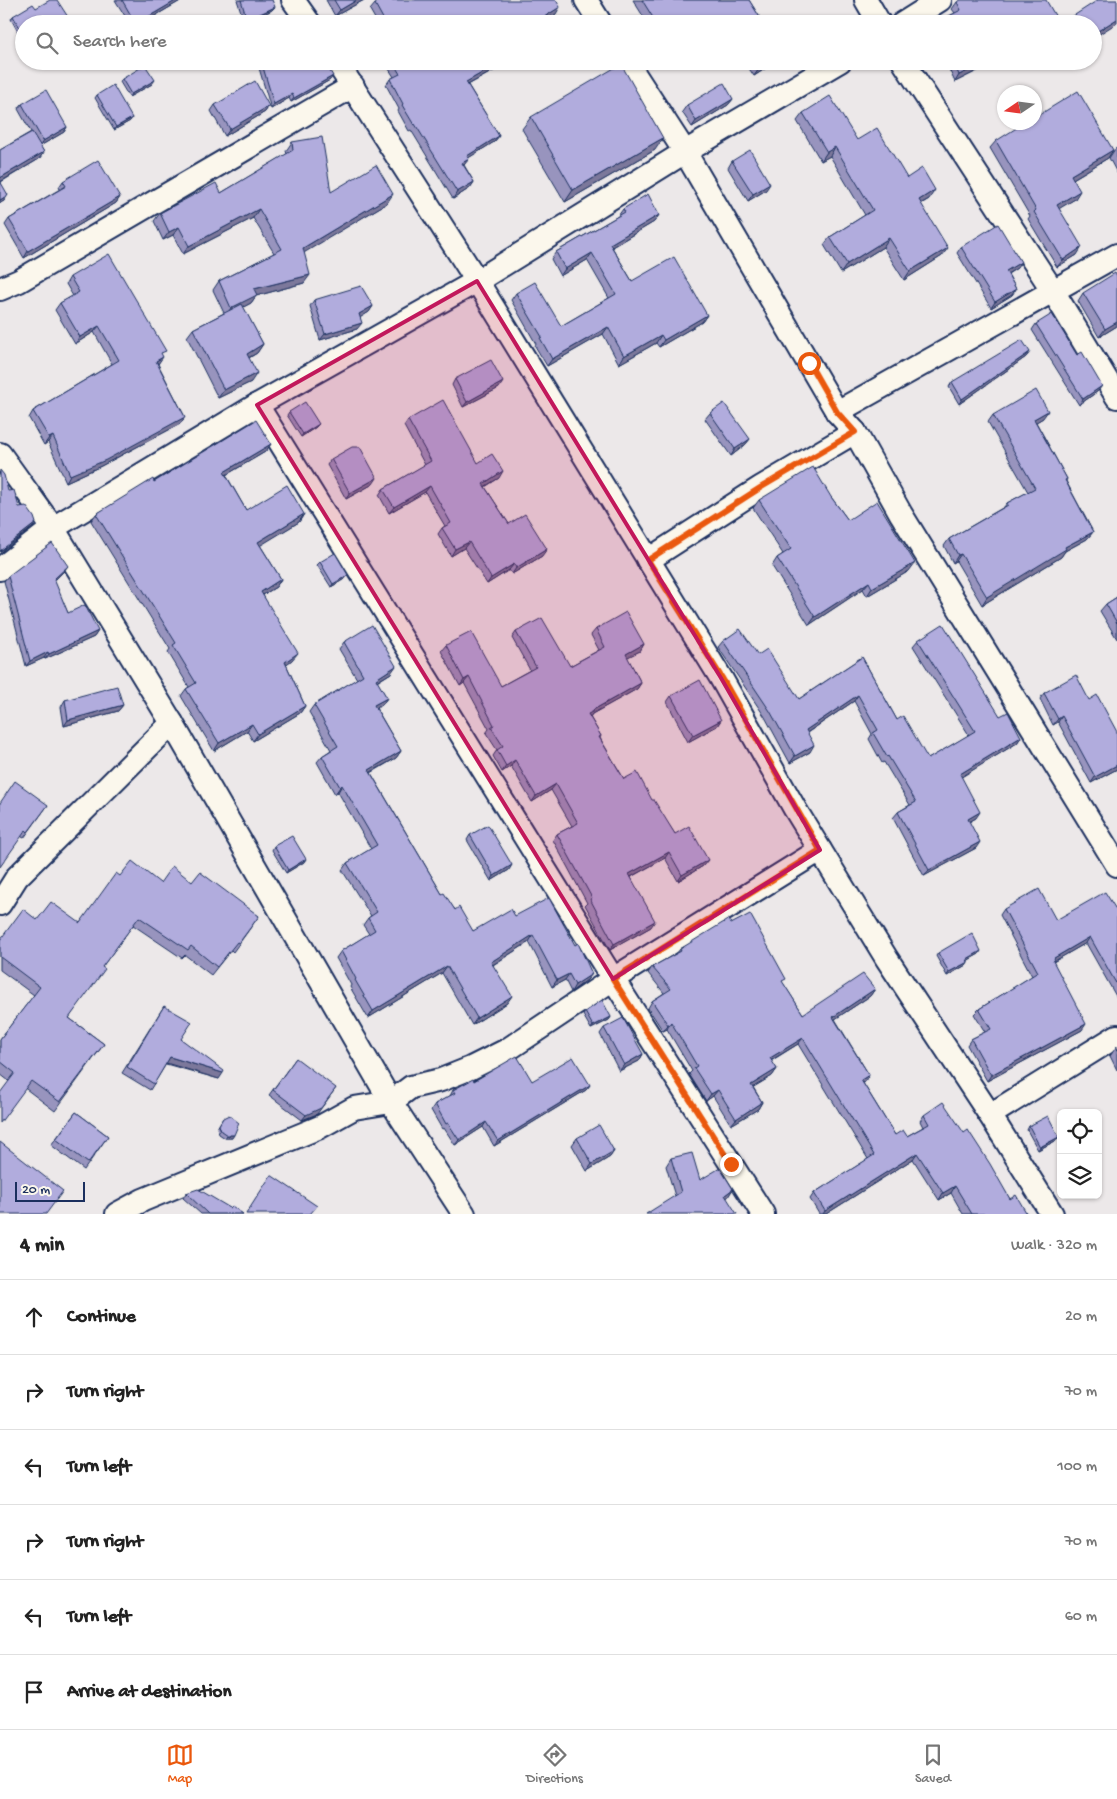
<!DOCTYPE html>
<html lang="en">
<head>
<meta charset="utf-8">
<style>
  body { margin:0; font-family:"Gochi Hand",sans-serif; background:#f2f2f2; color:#222 }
  .controls { position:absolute; right:15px; bottom:15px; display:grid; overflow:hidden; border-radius:8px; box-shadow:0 1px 4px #0004 }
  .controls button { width:45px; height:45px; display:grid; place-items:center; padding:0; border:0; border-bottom:1px solid #e0e0e0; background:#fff; color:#222; font:25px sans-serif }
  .compass { position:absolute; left:997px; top:85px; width:45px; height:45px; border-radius:50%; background:#fff; box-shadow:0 1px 4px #0004; rotate:257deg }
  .scale { position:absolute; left:15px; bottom:12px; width:70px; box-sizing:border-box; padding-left:5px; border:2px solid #1b2f5e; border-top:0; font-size:14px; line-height:18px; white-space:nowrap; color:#1b2f5e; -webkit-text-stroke:4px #fbf7ec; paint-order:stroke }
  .stop { position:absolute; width:15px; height:15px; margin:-11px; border:4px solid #ea580c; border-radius:50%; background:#fff }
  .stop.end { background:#ea580c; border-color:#fff; box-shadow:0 1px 5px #0008 }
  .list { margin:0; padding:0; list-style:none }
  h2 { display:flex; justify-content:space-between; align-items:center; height:65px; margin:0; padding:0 20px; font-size:21px }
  h2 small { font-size:16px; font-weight:400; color:#767676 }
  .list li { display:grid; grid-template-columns:32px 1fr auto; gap:15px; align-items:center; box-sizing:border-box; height:75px; padding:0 20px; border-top:1px solid #e0e0e0 }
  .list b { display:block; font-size:19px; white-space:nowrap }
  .list em { font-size:16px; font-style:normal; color:#767676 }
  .icon { flex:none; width:28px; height:28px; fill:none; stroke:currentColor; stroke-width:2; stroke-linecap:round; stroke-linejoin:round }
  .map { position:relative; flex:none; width:1117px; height:1214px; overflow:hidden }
  .search { position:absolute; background:#fff; box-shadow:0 1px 4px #0004; left:15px; right:15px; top:15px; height:55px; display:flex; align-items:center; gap:12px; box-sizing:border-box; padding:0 18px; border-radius:28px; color:#767676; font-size:19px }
  .sheet { height:515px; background:#fff }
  nav { display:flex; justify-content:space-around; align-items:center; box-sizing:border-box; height:70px; border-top:1px solid #e0e0e0; background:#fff; font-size:14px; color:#767676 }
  nav a { display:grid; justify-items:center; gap:2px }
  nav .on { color:#ea580c }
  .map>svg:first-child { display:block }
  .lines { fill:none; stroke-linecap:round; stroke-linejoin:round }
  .minor-casing { stroke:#1b2f5e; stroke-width:26 }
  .minor { stroke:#fbf7ec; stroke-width:22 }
  .wall { fill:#9894be; stroke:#1b2f5e }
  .shaded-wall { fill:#7c789b; stroke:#1b2f5e }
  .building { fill:#b1acdd; stroke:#1b2f5e }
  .route { stroke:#ea580c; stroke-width:6 }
  .marked { fill:#c2185b; fill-opacity:0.2; stroke:#c2185b; stroke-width:4; stroke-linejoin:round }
</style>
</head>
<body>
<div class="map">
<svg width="1117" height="1214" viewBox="0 0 1117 1214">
  <rect width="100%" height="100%" fill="#ece8e9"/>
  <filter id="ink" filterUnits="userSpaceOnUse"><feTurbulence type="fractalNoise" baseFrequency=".02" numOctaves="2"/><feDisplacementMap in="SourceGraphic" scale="10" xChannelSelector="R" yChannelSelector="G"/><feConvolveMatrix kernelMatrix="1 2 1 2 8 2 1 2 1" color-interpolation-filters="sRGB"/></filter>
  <g filter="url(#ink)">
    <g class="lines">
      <defs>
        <g id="minor">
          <path d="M 293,0 L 310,24"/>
          <path d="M 586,0 L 601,24"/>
          <path d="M 866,0 L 880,24"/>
          <path d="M 902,24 L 940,0"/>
          <path d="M 336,61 L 477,281 L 721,678 L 795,809 L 887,959 L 990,1115 L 1052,1214"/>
          <path d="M 626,61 L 685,152 L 837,412 L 855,432 L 901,514 L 1117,865"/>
          <path d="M 903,61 L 1053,291 L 1117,397"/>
          <path d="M 0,289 L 19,281 L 353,86"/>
          <path d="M 257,405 L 613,979 L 763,1214"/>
          <path d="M 837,412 L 1117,255"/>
          <path d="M 0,454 L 53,528 L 172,723 L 391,1102 L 464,1214"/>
          <path d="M 648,560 L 760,488 L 855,432"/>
          <path d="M 0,569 L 53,528 L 257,405 L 477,281 L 685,152 L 840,61"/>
          <path d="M 0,904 L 17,877 L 172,723"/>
          <path d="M 990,1115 L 1117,1036"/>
          <path d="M 117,1214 L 143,1200 L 320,1127 L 354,1108 L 391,1102 L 411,1087 L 441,1080 L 471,1068 L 507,1050 L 613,979 L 820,850"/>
        </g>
      </defs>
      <use href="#minor" class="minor-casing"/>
      <use href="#minor" class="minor"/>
    </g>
    <g class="wall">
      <path d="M 115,0 L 182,0 L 141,24 L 130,24 Z"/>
      <path d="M 237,0 L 272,0 L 272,10 L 245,24 Z"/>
      <path d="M 326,0 L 364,0 L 335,16 Z"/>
      <path d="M 633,0 L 749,0 L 764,24 L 648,24 Z"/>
      <path d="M 957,2 L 1060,24 L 934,24 L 955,13 L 952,9 Z"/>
      <path d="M 375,4 L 556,14 L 539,24 L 378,24 L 370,10 Z"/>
      <path d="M 36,8 L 65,20 L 24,24 L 23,41 L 11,19 L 13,16 Z"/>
      <path d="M 384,61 L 506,61 L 504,65 L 468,85 L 499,136 L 494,142 L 468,158 L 464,165 L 474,182 L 470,188 L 453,199 L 411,130 L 409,131 L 398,111 L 399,109 L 386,85 L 390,79 L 394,77 Z"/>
      <path d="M 744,61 L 777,61 L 754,76 Z"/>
      <path d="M 945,61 L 997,61 L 955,82 Z"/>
      <path d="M 262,64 L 330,80 L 291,102 L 289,98 L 271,109 L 259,68 Z"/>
      <path d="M 122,79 L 152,84 L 129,97 L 120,82 Z"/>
      <path d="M 97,95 L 132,118 L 130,121 L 114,130 L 95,98 Z"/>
      <path d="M 733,99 L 728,105 L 692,127 L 682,112 L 687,105 Z"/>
      <path d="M 22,104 L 67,127 L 64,132 L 40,146 L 44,152 L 39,159 L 1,182 L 4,201 L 0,203 L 0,150 L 31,132 L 18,109 Z"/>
      <path d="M 215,105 L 269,106 L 265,112 L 225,136 L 211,111 Z"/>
      <path d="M 803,113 L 857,140 L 907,178 L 929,199 L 921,204 L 942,256 L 904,280 L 883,247 L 841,273 L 824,245 L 830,237 L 865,215 L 830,156 L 821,161 L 797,121 Z"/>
      <path d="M 531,117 L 655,150 L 565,202 L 522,129 Z"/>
      <path d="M 996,141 L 1113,150 L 1108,158 L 1073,179 L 1075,199 L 1059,208 L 1077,255 L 1057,267 L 1028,219 L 1030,216 L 990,148 Z"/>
      <path d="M 292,142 L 331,192 L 387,203 L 304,252 L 304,283 L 256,296 L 251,303 L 243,307 L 263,344 L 257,353 L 249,358 L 251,382 L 218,398 L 187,337 L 193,329 L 224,313 L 213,290 L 219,281 L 274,253 L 253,218 L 183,254 L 173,235 L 163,240 L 154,221 L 160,213 L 221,193 L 287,154 L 286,151 Z"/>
      <path d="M 1117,148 L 1117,173 L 1109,158 L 1115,149 Z"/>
      <path d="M 732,161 L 766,190 L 748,201 L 728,168 Z"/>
      <path d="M 63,181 L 120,197 L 116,203 L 24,258 L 5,225 L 9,219 L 60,189 L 59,187 Z"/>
      <path d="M 623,209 L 659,215 L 654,222 L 612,247 L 632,281 L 707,315 L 702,322 L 659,347 L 656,343 L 619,364 L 603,334 L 547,366 L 535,346 L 536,344 L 511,300 L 516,293 L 561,326 L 609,298 L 587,260 L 560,276 L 551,259 L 556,252 L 618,216 Z"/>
      <path d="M 961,247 L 1017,268 L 1008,274 L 1016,289 L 1012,295 L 991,308 L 957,253 Z"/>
      <path d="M 70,277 L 162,356 L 158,364 L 185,417 L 180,424 L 101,466 L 66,482 L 48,442 L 44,445 L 29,418 L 33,411 L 112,364 L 94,332 L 75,344 L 55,310 L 60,303 L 73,296 L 66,284 Z"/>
      <path d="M 1083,293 L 1117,326 L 1099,337 L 1078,301 Z"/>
      <path d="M 314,300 L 373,306 L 369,312 L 360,317 L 357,329 L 320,340 L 310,306 Z"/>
      <path d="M 1036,324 L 1098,391 L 1079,405 L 1032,330 Z"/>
      <path d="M 1030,352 L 1026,357 L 959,404 L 949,387 L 952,382 Z"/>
      <path d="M 455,379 L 499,388 L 463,407 L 452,385 Z"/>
      <path d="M 289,412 L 316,427 L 301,437 L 287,415 Z"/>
      <path d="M 710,413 L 750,439 L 745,445 L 731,456 L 705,419 Z"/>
      <path d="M 993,415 L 1043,418 L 1036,422 L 1067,479 L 1066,481 L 1093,532 L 1087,539 L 1065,551 L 1061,557 L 982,605 L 956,561 L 953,563 L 944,546 L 949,539 L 1004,507 L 1007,503 L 1028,492 L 988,422 Z"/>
      <path d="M 408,420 L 478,463 L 499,478 L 485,487 L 509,524 L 542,556 L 512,574 L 509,570 L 487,584 L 464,548 L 451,556 L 438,534 L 442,528 L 445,526 L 425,492 L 389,513 L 379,495 L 383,489 L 425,465 L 404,426 Z"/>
      <path d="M 271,444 L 265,452 L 226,475 L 246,510 L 304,514 L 299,522 L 260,545 L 281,579 L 276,587 L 263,595 L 292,660 L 286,664 L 305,706 L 300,713 L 253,741 L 247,731 L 214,751 L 181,696 L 186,689 L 189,687 L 168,652 L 170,649 L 91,521 L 96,514 L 154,482 Z"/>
      <path d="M 331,459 L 373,484 L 346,499 L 327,465 Z"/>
      <path d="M 831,497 L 848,520 L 909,571 L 867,596 L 863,589 L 809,625 L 772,566 L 777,558 L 783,554 L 753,508 L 759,500 Z"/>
      <path d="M 320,562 L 348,575 L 346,578 L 331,587 L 317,565 Z"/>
      <path d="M 64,571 L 54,581 L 68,613 L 98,631 L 94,637 L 45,659 L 44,658 L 26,666 L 4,581 L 8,576 Z"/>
      <path d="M 1117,597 L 1117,639 L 1100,611 L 1106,604 Z"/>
      <path d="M 596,629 L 644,644 L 640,651 L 627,657 L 641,683 L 637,689 L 592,714 L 590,717 L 601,736 L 600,738 L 624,779 L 652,800 L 675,834 L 703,866 L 678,881 L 665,858 L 631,877 L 651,927 L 610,950 L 585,905 L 587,903 L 553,840 L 557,834 L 572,826 L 551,790 L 532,802 L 511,766 L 502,772 L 493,756 L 497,750 L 486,733 L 489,729 L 464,683 L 460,686 L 441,651 L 446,645 L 501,686 L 530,670 L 512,638 L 516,632 L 570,666 L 599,650 L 591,635 Z"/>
      <path d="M 918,640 L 1000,716 L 1021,737 L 1017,743 L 961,777 L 976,818 L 969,822 L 976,848 L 924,876 L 893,818 L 898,812 L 910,805 L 884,762 L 882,763 L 869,739 L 872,734 L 854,701 L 807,733 L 810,752 L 790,763 L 765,717 L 718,647 L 723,641 L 758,655 L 799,699 L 862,657 L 897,720 L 928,759 L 969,735 L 913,646 Z"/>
      <path d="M 344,642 L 391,673 L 377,682 L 387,698 L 382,705 L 376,708 L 401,751 L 396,758 L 371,773 L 442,894 L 473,931 L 515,916 L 575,945 L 592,974 L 587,980 L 571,992 L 565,980 L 552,987 L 529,942 L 493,965 L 507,1003 L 472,1025 L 442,973 L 368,1018 L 350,987 L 351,985 L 336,958 L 341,951 L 369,934 L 363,925 L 368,918 L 371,916 L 342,870 L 347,863 L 371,849 L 338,792 L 335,794 L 317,762 L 322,756 L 331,750 L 309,712 L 314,705 L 357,679 L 339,649 Z"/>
      <path d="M 1044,693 L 1117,769 L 1091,783 L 1058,722 L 1053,725 L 1040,699 Z"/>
      <path d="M 671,696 L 721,720 L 717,726 L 688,742 L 667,702 Z"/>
      <path d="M 65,700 L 123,705 L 118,711 L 64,726 L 61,707 Z"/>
      <path d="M 0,803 L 48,805 L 24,838 L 22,837 Z"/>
      <path d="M 470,835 L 509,870 L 491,881 L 467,840 Z"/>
      <path d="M 274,846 L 304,862 L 286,873 L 272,850 Z"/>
      <path d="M 120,876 L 160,883 L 192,882 L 259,916 L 233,952 L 231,950 L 211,975 L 185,955 L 182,958 L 133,925 L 102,967 L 69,1018 L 104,1044 L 55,1111 L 26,1089 L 9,1081 L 0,1074 L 0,1039 L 34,995 L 0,970 L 0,940 L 37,920 L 80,923 Z"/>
      <path d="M 1004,909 L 1056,920 L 1117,911 L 1117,998 L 1086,943 L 1053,962 L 1082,1030 L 987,1081 L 967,1045 L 971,1039 L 985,1032 L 974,1014 L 979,1009 L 1032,976 L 1000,915 Z"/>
      <path d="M 731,924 L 783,983 L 803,1014 L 875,989 L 870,996 L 835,1019 L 869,1075 L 865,1082 L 863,1083 L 895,1135 L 907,1136 L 923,1127 L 920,1121 L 924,1115 L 964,1133 L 1010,1199 L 1027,1214 L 963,1214 L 951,1193 L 939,1200 L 913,1159 L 826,1214 L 819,1214 L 810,1199 L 814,1193 L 868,1159 L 798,1044 L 771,1061 L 777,1069 L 772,1076 L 753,1087 L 762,1102 L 758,1109 L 731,1125 L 713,1096 L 706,1101 L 689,1074 L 692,1071 L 667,1029 L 663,1031 L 648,1008 L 652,1001 L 664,993 L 648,973 L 652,967 L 677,953 L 680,949 Z"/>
      <path d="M 938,953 L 979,954 L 968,960 L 968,962 L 966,965 L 947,976 L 936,956 Z"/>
      <path d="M 164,1006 L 181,1039 L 219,1079 L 166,1064 L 150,1090 L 122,1073 Z"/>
      <path d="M 585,1012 L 611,1017 L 609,1020 L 591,1029 L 583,1015 Z"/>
      <path d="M 604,1028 L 643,1054 L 639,1061 L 619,1071 L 600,1034 Z"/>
      <path d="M 1117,1046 L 1117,1070 L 1110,1056 Z"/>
      <path d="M 296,1058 L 317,1114 L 302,1120 L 269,1095 Z"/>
      <path d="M 474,1081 L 532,1081 L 590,1085 L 586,1090 L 494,1146 L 483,1127 L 455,1145 L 444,1128 L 442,1129 L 431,1110 L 435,1104 L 450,1096 L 453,1090 Z"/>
      <path d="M 76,1112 L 108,1136 L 84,1170 L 51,1145 Z"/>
      <path d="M 223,1118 L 232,1138 L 225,1138 L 219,1134 L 217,1128 Z"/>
      <path d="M 1029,1126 L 1059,1137 L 1057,1140 L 1038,1150 L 1027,1130 Z"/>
      <path d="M 577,1138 L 614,1151 L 610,1157 L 587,1171 L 572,1145 Z"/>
      <path d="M 671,1158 L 700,1180 L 733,1189 L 727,1197 L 675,1196 L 666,1166 Z"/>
      <path d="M 186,1193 L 230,1208 L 243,1214 L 201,1214 L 183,1198 Z"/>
    </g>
    <g class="shaded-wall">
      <path d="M 177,0 L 182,0 L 141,24 L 136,24 Z"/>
      <path d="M 357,0 L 364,0 L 335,16 L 340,10 Z"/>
      <path d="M 275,7 L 272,10 L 245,24 L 247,20 Z"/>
      <path d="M 560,7 L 556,14 L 539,24 L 533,24 Z"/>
      <path d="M 68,17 L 65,20 L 59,24 L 56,24 Z"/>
      <path d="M 728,18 L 724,24 L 719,24 Z"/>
      <path d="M 1117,19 L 1117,23 L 1093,38 L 1093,34 Z"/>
      <path d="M 503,61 L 506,61 L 504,65 L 462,88 L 466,82 Z"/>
      <path d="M 771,61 L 777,61 L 754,76 L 759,69 Z"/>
      <path d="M 988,61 L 997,61 L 955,82 L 959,75 Z"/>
      <path d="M 333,76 L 330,80 L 291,102 L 294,98 Z"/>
      <path d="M 155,80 L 152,84 L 129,97 L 131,94 Z"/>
      <path d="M 292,94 L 289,98 L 271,109 L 274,104 Z"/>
      <path d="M 733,99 L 728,105 L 692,127 L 696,121 Z"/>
      <path d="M 269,106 L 265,112 L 225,136 L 230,129 Z"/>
      <path d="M 132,118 L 130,121 L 114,130 L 116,127 Z"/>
      <path d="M 67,127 L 64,132 L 40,146 L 43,141 Z"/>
      <path d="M 499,136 L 494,142 L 462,162 L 467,156 Z"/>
      <path d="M 663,138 L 655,150 L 565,202 L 573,190 Z"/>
      <path d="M 835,147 L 830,156 L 821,161 L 827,152 Z"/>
      <path d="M 1113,150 L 1108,158 L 1066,183 L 1071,175 Z"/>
      <path d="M 44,152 L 39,159 L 0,182 L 0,178 Z"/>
      <path d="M 469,159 L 464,165 L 458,169 L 462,163 Z"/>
      <path d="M 474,182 L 470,188 L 453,199 L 457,192 Z"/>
      <path d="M 770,184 L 766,190 L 748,201 L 753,194 Z"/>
      <path d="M 935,190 L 929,199 L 913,208 L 919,200 Z"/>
      <path d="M 1080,191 L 1075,199 L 1052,213 L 1057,205 Z"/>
      <path d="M 393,194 L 387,203 L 297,257 L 303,248 Z"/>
      <path d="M 8,195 L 4,201 L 0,203 L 0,200 Z"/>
      <path d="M 120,197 L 116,203 L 24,258 L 28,251 Z"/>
      <path d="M 259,209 L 253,218 L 183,254 L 189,246 Z"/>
      <path d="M 659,215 L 654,222 L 605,251 L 610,244 Z"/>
      <path d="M 179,227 L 173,235 L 163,240 L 169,232 Z"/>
      <path d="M 889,238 L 883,247 L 841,273 L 847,264 Z"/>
      <path d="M 1082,247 L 1077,255 L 1057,267 L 1063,260 Z"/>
      <path d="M 948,248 L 942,256 L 904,280 L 910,271 Z"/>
      <path d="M 592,253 L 587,260 L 560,276 L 565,269 Z"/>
      <path d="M 1021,262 L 1017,268 L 1002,277 L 1006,271 Z"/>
      <path d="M 310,275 L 304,283 L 256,296 L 251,303 L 225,317 L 231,308 L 254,289 Z"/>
      <path d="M 1016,289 L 1012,295 L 991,308 L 995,302 Z"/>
      <path d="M 373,306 L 369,312 L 355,321 L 359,314 Z"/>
      <path d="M 707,315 L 702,322 L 659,347 L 664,340 Z"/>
      <path d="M 1117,322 L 1117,326 L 1099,337 L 1105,329 Z"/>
      <path d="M 362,323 L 357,329 L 320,340 L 325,334 Z"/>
      <path d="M 99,326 L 94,332 L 75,344 L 80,337 Z"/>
      <path d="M 608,327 L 603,334 L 547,366 L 552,359 Z"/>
      <path d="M 661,335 L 656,343 L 619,364 L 624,356 Z"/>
      <path d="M 263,344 L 257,353 L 241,362 L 247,354 Z"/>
      <path d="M 1030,352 L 1026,357 L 959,404 L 962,399 Z"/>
      <path d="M 163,357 L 158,364 L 156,361 Z"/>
      <path d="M 257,373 L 251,382 L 218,398 L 224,390 Z"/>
      <path d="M 503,382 L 499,388 L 463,407 L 467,402 Z"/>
      <path d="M 1102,386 L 1098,391 L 1079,405 L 1083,399 Z"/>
      <path d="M 1048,411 L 1043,418 L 1028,427 L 1034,419 Z"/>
      <path d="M 185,417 L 180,424 L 101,466 L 66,482 L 70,475 Z"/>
      <path d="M 319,424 L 316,427 L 301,437 L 303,434 Z"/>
      <path d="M 53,436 L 48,442 L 44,445 L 49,438 Z"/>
      <path d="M 750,439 L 745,445 L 731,456 L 735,449 Z"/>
      <path d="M 271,444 L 265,452 L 219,479 L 224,472 Z"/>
      <path d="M 503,471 L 499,478 L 479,490 L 483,484 Z"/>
      <path d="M 377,478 L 373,484 L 346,499 L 350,493 Z"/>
      <path d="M 430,486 L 425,492 L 389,513 L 394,507 Z"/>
      <path d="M 304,514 L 299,522 L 253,550 L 258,542 Z"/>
      <path d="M 36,523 L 33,527 L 0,552 L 0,551 Z"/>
      <path d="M 1093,532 L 1087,539 L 1065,551 L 1061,557 L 982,605 L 987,597 L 1065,547 Z"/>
      <path d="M 469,542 L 464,548 L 451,556 L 455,549 Z"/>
      <path d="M 547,549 L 542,556 L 512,574 L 516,568 Z"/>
      <path d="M 961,554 L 956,561 L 953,563 L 958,555 Z"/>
      <path d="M 915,563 L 909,571 L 867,596 L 872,588 Z"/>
      <path d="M 514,564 L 509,570 L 487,584 L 491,578 Z"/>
      <path d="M 68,566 L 64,571 L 50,585 L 54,579 Z"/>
      <path d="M 348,575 L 346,578 L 331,587 L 333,584 Z"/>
      <path d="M 281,579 L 276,587 L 256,599 L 261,592 Z"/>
      <path d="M 869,582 L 863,589 L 809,625 L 815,617 Z"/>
      <path d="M 98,631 L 94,637 L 45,659 L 49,654 Z"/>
      <path d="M 644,644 L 640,651 L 622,660 L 626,654 Z"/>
      <path d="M 48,652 L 44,658 L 26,666 L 30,661 Z"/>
      <path d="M 298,653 L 292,660 L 280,669 L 285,662 Z"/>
      <path d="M 396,666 L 391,673 L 371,685 L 376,679 Z"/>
      <path d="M 469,677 L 464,683 L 460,686 L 464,680 Z"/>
      <path d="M 641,683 L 637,689 L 592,714 L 590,717 L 588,714 L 593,710 Z"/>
      <path d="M 858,695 L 854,701 L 802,736 L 806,730 Z"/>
      <path d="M 387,698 L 382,705 L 369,712 L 374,705 Z"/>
      <path d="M 123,705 L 118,711 L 64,726 L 68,720 Z"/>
      <path d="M 305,706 L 300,713 L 253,741 L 258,734 Z"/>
      <path d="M 1062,716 L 1058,722 L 1053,725 L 1058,719 Z"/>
      <path d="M 721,720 L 717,726 L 688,742 L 693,735 Z"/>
      <path d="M 252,724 L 247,731 L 214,751 L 219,743 Z"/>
      <path d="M 1021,737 L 1017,743 L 955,781 L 960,774 Z"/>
      <path d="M 814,745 L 810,752 L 790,763 L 795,756 Z"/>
      <path d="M 401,751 L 396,758 L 364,776 L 369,770 Z"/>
      <path d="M 515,760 L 511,766 L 502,772 L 506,766 Z"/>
      <path d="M 1117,765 L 1117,769 L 1091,783 L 1095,777 Z"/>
      <path d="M 556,784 L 551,790 L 532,802 L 536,796 Z"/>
      <path d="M 342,785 L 338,792 L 335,794 L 340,787 Z"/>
      <path d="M 980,812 L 976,818 L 963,825 L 968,819 Z"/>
      <path d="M 980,842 L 976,848 L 924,876 L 929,870 Z"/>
      <path d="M 669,852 L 665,858 L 625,880 L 629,874 Z"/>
      <path d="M 306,859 L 304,862 L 286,873 L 288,870 Z"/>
      <path d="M 708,860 L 703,866 L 678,881 L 682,875 Z"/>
      <path d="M 512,865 L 509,870 L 491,881 L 494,876 Z"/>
      <path d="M 655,921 L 651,927 L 610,950 L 614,944 Z"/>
      <path d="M 533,935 L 529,942 L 486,969 L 491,962 Z"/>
      <path d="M 1090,937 L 1086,943 L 1053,962 L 1048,967 L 1054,958 Z"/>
      <path d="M 981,951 L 979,954 L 965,962 L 967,959 Z"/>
      <path d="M 968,962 L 966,965 L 947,976 L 949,972 Z"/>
      <path d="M 447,966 L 442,973 L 368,1018 L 373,1011 Z"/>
      <path d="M 569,974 L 565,980 L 552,987 L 557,980 Z"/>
      <path d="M 592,974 L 587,980 L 571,992 L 575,985 Z"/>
      <path d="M 875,989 L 870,996 L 829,1023 L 833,1017 Z"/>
      <path d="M 512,996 L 507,1003 L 472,1025 L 477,1018 Z"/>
      <path d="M 611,1017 L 609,1020 L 591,1029 L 593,1026 Z"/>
      <path d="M 671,1022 L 667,1029 L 663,1031 L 668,1025 Z"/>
      <path d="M 1086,1024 L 1082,1030 L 987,1081 L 991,1075 Z"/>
      <path d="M 803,1038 L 798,1044 L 765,1064 L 770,1058 Z"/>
      <path d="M 643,1054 L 639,1061 L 619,1071 L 624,1065 Z"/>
      <path d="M 170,1057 L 223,1073 L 219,1079 L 166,1063 Z"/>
      <path d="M 777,1069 L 772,1076 L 747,1091 L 751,1085 Z"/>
      <path d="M 869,1075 L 865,1082 L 856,1086 L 861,1080 Z"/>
      <path d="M 590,1085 L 586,1090 L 494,1146 L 498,1141 Z"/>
      <path d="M 336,1088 L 317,1114 L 302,1120 L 306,1115 Z"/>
      <path d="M 718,1090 L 713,1096 L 706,1101 L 711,1094 Z"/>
      <path d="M 762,1102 L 758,1109 L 731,1125 L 736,1119 Z"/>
      <path d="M 486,1122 L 483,1127 L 455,1145 L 459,1140 Z"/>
      <path d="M 227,1135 L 234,1135 L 232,1138 L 225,1138 Z"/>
      <path d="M 1059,1137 L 1057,1140 L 1038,1150 L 1040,1147 Z"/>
      <path d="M 614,1151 L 610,1157 L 587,1171 L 592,1164 Z"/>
      <path d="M 917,1153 L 913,1159 L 826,1214 L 823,1214 L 825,1211 Z"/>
      <path d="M 955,1186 L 951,1193 L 939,1200 L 943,1193 Z"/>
      <path d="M 733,1189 L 728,1197 L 720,1202 L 725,1195 Z"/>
    </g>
    <g class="building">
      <path d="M 50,0 L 57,0 L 68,17 L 56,24 L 24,24 L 24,35 L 13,16 L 33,4 L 36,8 Z"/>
      <path d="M 122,0 L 177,0 L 136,24 Z"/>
      <path d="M 241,0 L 272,0 L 275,7 L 247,20 Z"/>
      <path d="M 334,0 L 357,0 L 340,10 Z"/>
      <path d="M 381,0 L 556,0 L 560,7 L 533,24 L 386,24 L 375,4 Z"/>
      <path d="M 642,0 L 749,0 L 764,24 L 731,24 L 728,18 L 719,24 L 657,24 Z"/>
      <path d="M 961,0 L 1046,0 L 1060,24 L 935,24 L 935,23 L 961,10 L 957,2 Z"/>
      <path d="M 1098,0 L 1117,0 L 1117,19 L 1093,34 L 1093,24 L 1061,24 Z"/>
      <path d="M 266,61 L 324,61 L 333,76 L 294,98 L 292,94 L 274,104 L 262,64 Z"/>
      <path d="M 392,61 L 503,61 L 466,82 L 499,136 L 467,156 L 469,159 L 462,163 L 474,182 L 457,192 L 415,124 L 414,125 L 402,105 L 403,104 L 390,79 L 400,74 Z"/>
      <path d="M 754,61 L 771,61 L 759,69 Z"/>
      <path d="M 953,61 L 988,61 L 959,75 Z"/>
      <path d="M 621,64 L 663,138 L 573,190 L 531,117 Z"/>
      <path d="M 145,65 L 155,80 L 131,94 L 122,79 Z"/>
      <path d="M 255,81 L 269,106 L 230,129 L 215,105 Z"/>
      <path d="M 724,83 L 733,99 L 696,121 L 687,105 Z"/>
      <path d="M 113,85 L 132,118 L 116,127 L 97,95 Z"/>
      <path d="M 46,90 L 67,127 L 43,141 L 22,104 Z"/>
      <path d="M 1078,91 L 1113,150 L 1071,175 L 1080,191 L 1057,205 L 1082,247 L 1063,260 L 1034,212 L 1036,210 L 996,141 L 1026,122 L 1034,122 L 1034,118 Z"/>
      <path d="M 830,96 L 857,140 L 877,128 L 907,178 L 922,168 L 935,190 L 919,200 L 948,248 L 910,271 L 889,238 L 847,264 L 830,237 L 873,210 L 835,147 L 827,152 L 803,113 Z"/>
      <path d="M 32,132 L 44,152 L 0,178 L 0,150 Z"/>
      <path d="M 322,137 L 331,192 L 376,165 L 393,194 L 303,248 L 310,275 L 254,289 L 257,295 L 231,308 L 219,281 L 282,249 L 259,209 L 189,246 L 179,227 L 169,232 L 160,213 L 216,183 L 221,193 L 293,150 L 292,142 Z"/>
      <path d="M 750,150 L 770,184 L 753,194 L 732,161 Z"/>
      <path d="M 98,160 L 120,197 L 28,251 L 9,219 L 66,186 L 63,181 Z"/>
      <path d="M 0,181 L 8,195 L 0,200 Z"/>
      <path d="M 648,194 L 659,215 L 610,244 L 632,281 L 674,257 L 707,315 L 664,340 L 661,335 L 624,356 L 608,327 L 552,359 L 540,338 L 542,337 L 516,293 L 535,282 L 561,326 L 616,294 L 592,253 L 565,269 L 556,252 L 625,212 L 623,209 Z"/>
      <path d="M 998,224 L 1021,262 L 1006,271 L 1016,289 L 995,302 L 961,247 Z"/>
      <path d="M 109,254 L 166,351 L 161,353 L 163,357 L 156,361 L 185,417 L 106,460 L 70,475 L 53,436 L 49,438 L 33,411 L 119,360 L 99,326 L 80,337 L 60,303 L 79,292 L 70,277 Z"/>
      <path d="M 1115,273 L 1117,276 L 1117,322 L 1105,329 L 1083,293 Z"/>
      <path d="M 361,286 L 373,306 L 359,314 L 362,323 L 325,334 L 314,300 Z"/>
      <path d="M 242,304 L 263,344 L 247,354 L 257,373 L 224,390 L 193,329 Z"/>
      <path d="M 1052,314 L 1077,355 L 1082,352 L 1102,386 L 1083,399 L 1036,324 Z"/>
      <path d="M 1022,340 L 1030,352 L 962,399 L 952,382 Z"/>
      <path d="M 491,360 L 503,382 L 467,402 L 455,379 Z"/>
      <path d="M 1036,390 L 1048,411 L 1034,419 L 1067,479 L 1065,480 L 1093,532 L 1065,547 L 1066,549 L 987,597 L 961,554 L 958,555 L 949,539 L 1008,505 L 1007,503 L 1035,488 L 993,415 Z"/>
      <path d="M 443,400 L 478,463 L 492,454 L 503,471 L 483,484 L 509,524 L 525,514 L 547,549 L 516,568 L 514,564 L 491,578 L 469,542 L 455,549 L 442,528 L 451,523 L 430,486 L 394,507 L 383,489 L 431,461 L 408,420 Z"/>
      <path d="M 305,402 L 319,424 L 303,434 L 289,412 Z"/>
      <path d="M 724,403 L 750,439 L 735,449 L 710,413 Z"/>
      <path d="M 256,420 L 271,444 L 224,472 L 246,510 L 287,485 L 304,514 L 258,542 L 281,579 L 261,592 L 298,653 L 285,662 L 305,706 L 258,734 L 252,724 L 219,743 L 186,689 L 196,683 L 173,645 L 176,643 L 96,514 L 153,479 L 154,482 Z"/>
      <path d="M 352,447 L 360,447 L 377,478 L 350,493 L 331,459 Z"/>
      <path d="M 813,467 L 831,497 L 848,520 L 877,501 L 915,563 L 872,588 L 869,582 L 815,617 L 777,558 L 791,549 L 759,500 Z"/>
      <path d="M 0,470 L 4,475 L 8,491 L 14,490 L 19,507 L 26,506 L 34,517 L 36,523 L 0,551 Z"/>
      <path d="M 52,543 L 68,566 L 54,579 L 68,613 L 85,605 L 98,631 L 49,654 L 48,652 L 30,661 L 8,576 Z"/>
      <path d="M 335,553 L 348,575 L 333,584 L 320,562 Z"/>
      <path d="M 1117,597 L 1117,623 L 1106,604 Z"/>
      <path d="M 626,612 L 644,644 L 626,654 L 641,683 L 593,710 L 594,711 L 588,714 L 601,736 L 599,737 L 624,779 L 637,772 L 652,800 L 654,800 L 675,834 L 689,826 L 708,860 L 682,875 L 669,852 L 629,874 L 655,921 L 614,944 L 590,899 L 592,898 L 557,834 L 578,823 L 556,784 L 536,796 L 515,760 L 506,766 L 497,750 L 503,746 L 491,727 L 494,725 L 469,677 L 464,680 L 446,645 L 471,632 L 501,686 L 536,667 L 516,632 L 542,618 L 570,666 L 605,647 L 596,629 Z"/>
      <path d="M 943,624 L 1000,716 L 1008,712 L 1021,737 L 960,774 L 980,812 L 968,819 L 980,842 L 929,870 L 898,812 L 916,802 L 888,756 L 887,757 L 873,733 L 878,730 L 858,695 L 806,730 L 814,745 L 795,756 L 770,711 L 723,641 L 740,629 L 758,655 L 767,649 L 799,699 L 862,657 L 897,720 L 903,716 L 928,759 L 975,731 L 918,640 Z"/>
      <path d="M 372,625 L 396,666 L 376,679 L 387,698 L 374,705 L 401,751 L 369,770 L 442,894 L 444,893 L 455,910 L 459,907 L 473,931 L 511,909 L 515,916 L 549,898 L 575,945 L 578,943 L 592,974 L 575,985 L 569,974 L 557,980 L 533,935 L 491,962 L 512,996 L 477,1018 L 447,966 L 373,1011 L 355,980 L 356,979 L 341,951 L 375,930 L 368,918 L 377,912 L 347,863 L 377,845 L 342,785 L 340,787 L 322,756 L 338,746 L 314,705 L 363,675 L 344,642 Z"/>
      <path d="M 1076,675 L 1089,700 L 1097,695 L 1117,732 L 1117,765 L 1095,777 L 1062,716 L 1058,719 L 1044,693 Z"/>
      <path d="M 700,680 L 721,720 L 693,735 L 671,696 Z"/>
      <path d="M 117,686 L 123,705 L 68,720 L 65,700 Z"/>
      <path d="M 15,781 L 48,805 L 28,832 L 26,830 L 0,867 L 0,803 Z"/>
      <path d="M 488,825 L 512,865 L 494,876 L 470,835 Z"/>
      <path d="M 292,836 L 306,859 L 288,870 L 274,846 Z"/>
      <path d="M 132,861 L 160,883 L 172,866 L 192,882 L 200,872 L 259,916 L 239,943 L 237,942 L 217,967 L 191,946 L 188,950 L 139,917 L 102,967 L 105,969 L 69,1018 L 104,1044 L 60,1102 L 31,1081 L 0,1123 L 0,1093 L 15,1073 L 0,1061 L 0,1039 L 40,987 L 0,957 L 0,940 L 23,909 L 37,920 L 51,902 L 80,923 L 116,873 L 120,876 Z"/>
      <path d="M 1039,889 L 1056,920 L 1105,892 L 1117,911 L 1117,985 L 1090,937 L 1054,958 L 1055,960 L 1053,961 L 1086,1024 L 991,1075 L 971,1039 L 991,1029 L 979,1009 L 1038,972 L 1004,909 Z"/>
      <path d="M 750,914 L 786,979 L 782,981 L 803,1014 L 863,974 L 875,989 L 833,1017 L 869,1075 L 861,1080 L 895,1135 L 903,1130 L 907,1136 L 929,1124 L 924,1115 L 943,1102 L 964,1133 L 968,1130 L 990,1164 L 1010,1199 L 1016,1195 L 1027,1214 L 972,1214 L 955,1186 L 943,1193 L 917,1153 L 825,1211 L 814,1193 L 874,1155 L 803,1038 L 770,1058 L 777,1069 L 751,1085 L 762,1102 L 736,1119 L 718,1090 L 711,1094 L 694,1068 L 697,1066 L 671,1022 L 668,1025 L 652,1001 L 671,989 L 652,967 L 681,951 L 680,949 L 729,919 L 731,924 Z"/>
      <path d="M 972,933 L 981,951 L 967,959 L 968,962 L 949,972 L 938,953 Z"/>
      <path d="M 602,1000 L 611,1017 L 593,1026 L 585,1012 Z"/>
      <path d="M 164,1006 L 192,1022 L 181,1039 L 224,1071 L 223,1073 L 170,1057 L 154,1084 L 127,1067 Z"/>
      <path d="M 623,1018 L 643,1054 L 624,1065 L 604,1028 Z"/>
      <path d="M 517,1056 L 532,1081 L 573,1057 L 590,1085 L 498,1141 L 486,1122 L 459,1140 L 448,1123 L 446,1124 L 435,1104 L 455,1093 L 453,1090 L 473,1079 L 474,1081 Z"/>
      <path d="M 296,1058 L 336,1088 L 321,1108 L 306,1115 L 273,1090 Z"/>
      <path d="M 76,1112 L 108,1136 L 88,1163 L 56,1139 Z"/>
      <path d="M 229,1115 L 239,1123 L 234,1135 L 227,1135 L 221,1131 L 219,1125 L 223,1118 Z"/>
      <path d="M 1048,1116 L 1059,1137 L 1040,1147 L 1029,1126 Z"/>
      <path d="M 599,1125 L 614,1151 L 592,1164 L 577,1138 Z"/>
      <path d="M 0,1142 L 63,1191 L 46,1214 L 0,1214 Z"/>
      <path d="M 692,1153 L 700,1180 L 720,1168 L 733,1189 L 725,1195 L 737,1214 L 646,1214 L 681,1192 L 671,1158 Z"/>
      <path d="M 271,1175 L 317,1206 L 310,1214 L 246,1214 Z"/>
      <path d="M 198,1189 L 230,1208 L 232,1206 L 243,1214 L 208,1214 L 186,1193 Z"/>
    </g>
  </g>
  <g class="lines" filter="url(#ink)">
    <path class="route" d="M 731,1164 L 613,979 L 820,850 L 722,678 L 648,560 L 760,488 L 855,432 L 837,412 L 809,363"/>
  </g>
  <path class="marked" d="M 477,281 L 721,678 L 820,850 L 613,979 L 257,405 Z"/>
</svg>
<div class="controls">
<button><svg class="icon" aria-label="locate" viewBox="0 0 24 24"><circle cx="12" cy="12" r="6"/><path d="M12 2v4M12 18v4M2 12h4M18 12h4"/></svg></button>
<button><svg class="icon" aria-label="layers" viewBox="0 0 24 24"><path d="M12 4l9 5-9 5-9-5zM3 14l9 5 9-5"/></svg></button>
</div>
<svg class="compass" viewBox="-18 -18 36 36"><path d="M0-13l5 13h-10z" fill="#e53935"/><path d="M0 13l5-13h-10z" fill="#767676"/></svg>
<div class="scale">20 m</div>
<div class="stop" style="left:809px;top:363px"></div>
<div class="stop end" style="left:731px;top:1164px"></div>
<div class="search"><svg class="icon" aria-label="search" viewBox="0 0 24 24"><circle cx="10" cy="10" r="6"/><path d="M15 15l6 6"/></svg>Search here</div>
</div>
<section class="sheet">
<h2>4 min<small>Walk · 320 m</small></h2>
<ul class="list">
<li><svg class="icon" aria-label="ahead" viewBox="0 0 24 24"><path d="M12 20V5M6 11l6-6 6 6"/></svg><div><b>Continue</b></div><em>20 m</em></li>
<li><svg class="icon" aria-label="right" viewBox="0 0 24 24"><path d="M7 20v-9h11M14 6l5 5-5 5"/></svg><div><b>Turn right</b></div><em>70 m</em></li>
<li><svg class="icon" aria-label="left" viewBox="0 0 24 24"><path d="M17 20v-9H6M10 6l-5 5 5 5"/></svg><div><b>Turn left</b></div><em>100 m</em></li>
<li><svg class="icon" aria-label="right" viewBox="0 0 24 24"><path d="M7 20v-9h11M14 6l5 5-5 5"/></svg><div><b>Turn right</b></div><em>70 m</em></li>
<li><svg class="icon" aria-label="left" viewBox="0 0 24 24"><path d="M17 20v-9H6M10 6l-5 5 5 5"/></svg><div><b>Turn left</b></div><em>60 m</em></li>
<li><svg class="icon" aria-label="arrive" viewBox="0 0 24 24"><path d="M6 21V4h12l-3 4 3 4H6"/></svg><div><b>Arrive at destination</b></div></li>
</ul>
</section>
<nav>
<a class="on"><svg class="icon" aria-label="map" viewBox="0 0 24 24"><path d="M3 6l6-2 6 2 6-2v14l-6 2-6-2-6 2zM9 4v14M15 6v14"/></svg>Map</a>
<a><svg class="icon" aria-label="directions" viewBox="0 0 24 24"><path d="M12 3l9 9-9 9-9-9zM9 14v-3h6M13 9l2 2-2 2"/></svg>Directions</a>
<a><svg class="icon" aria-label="saved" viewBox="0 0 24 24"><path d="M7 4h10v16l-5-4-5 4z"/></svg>Saved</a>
</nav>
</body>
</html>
